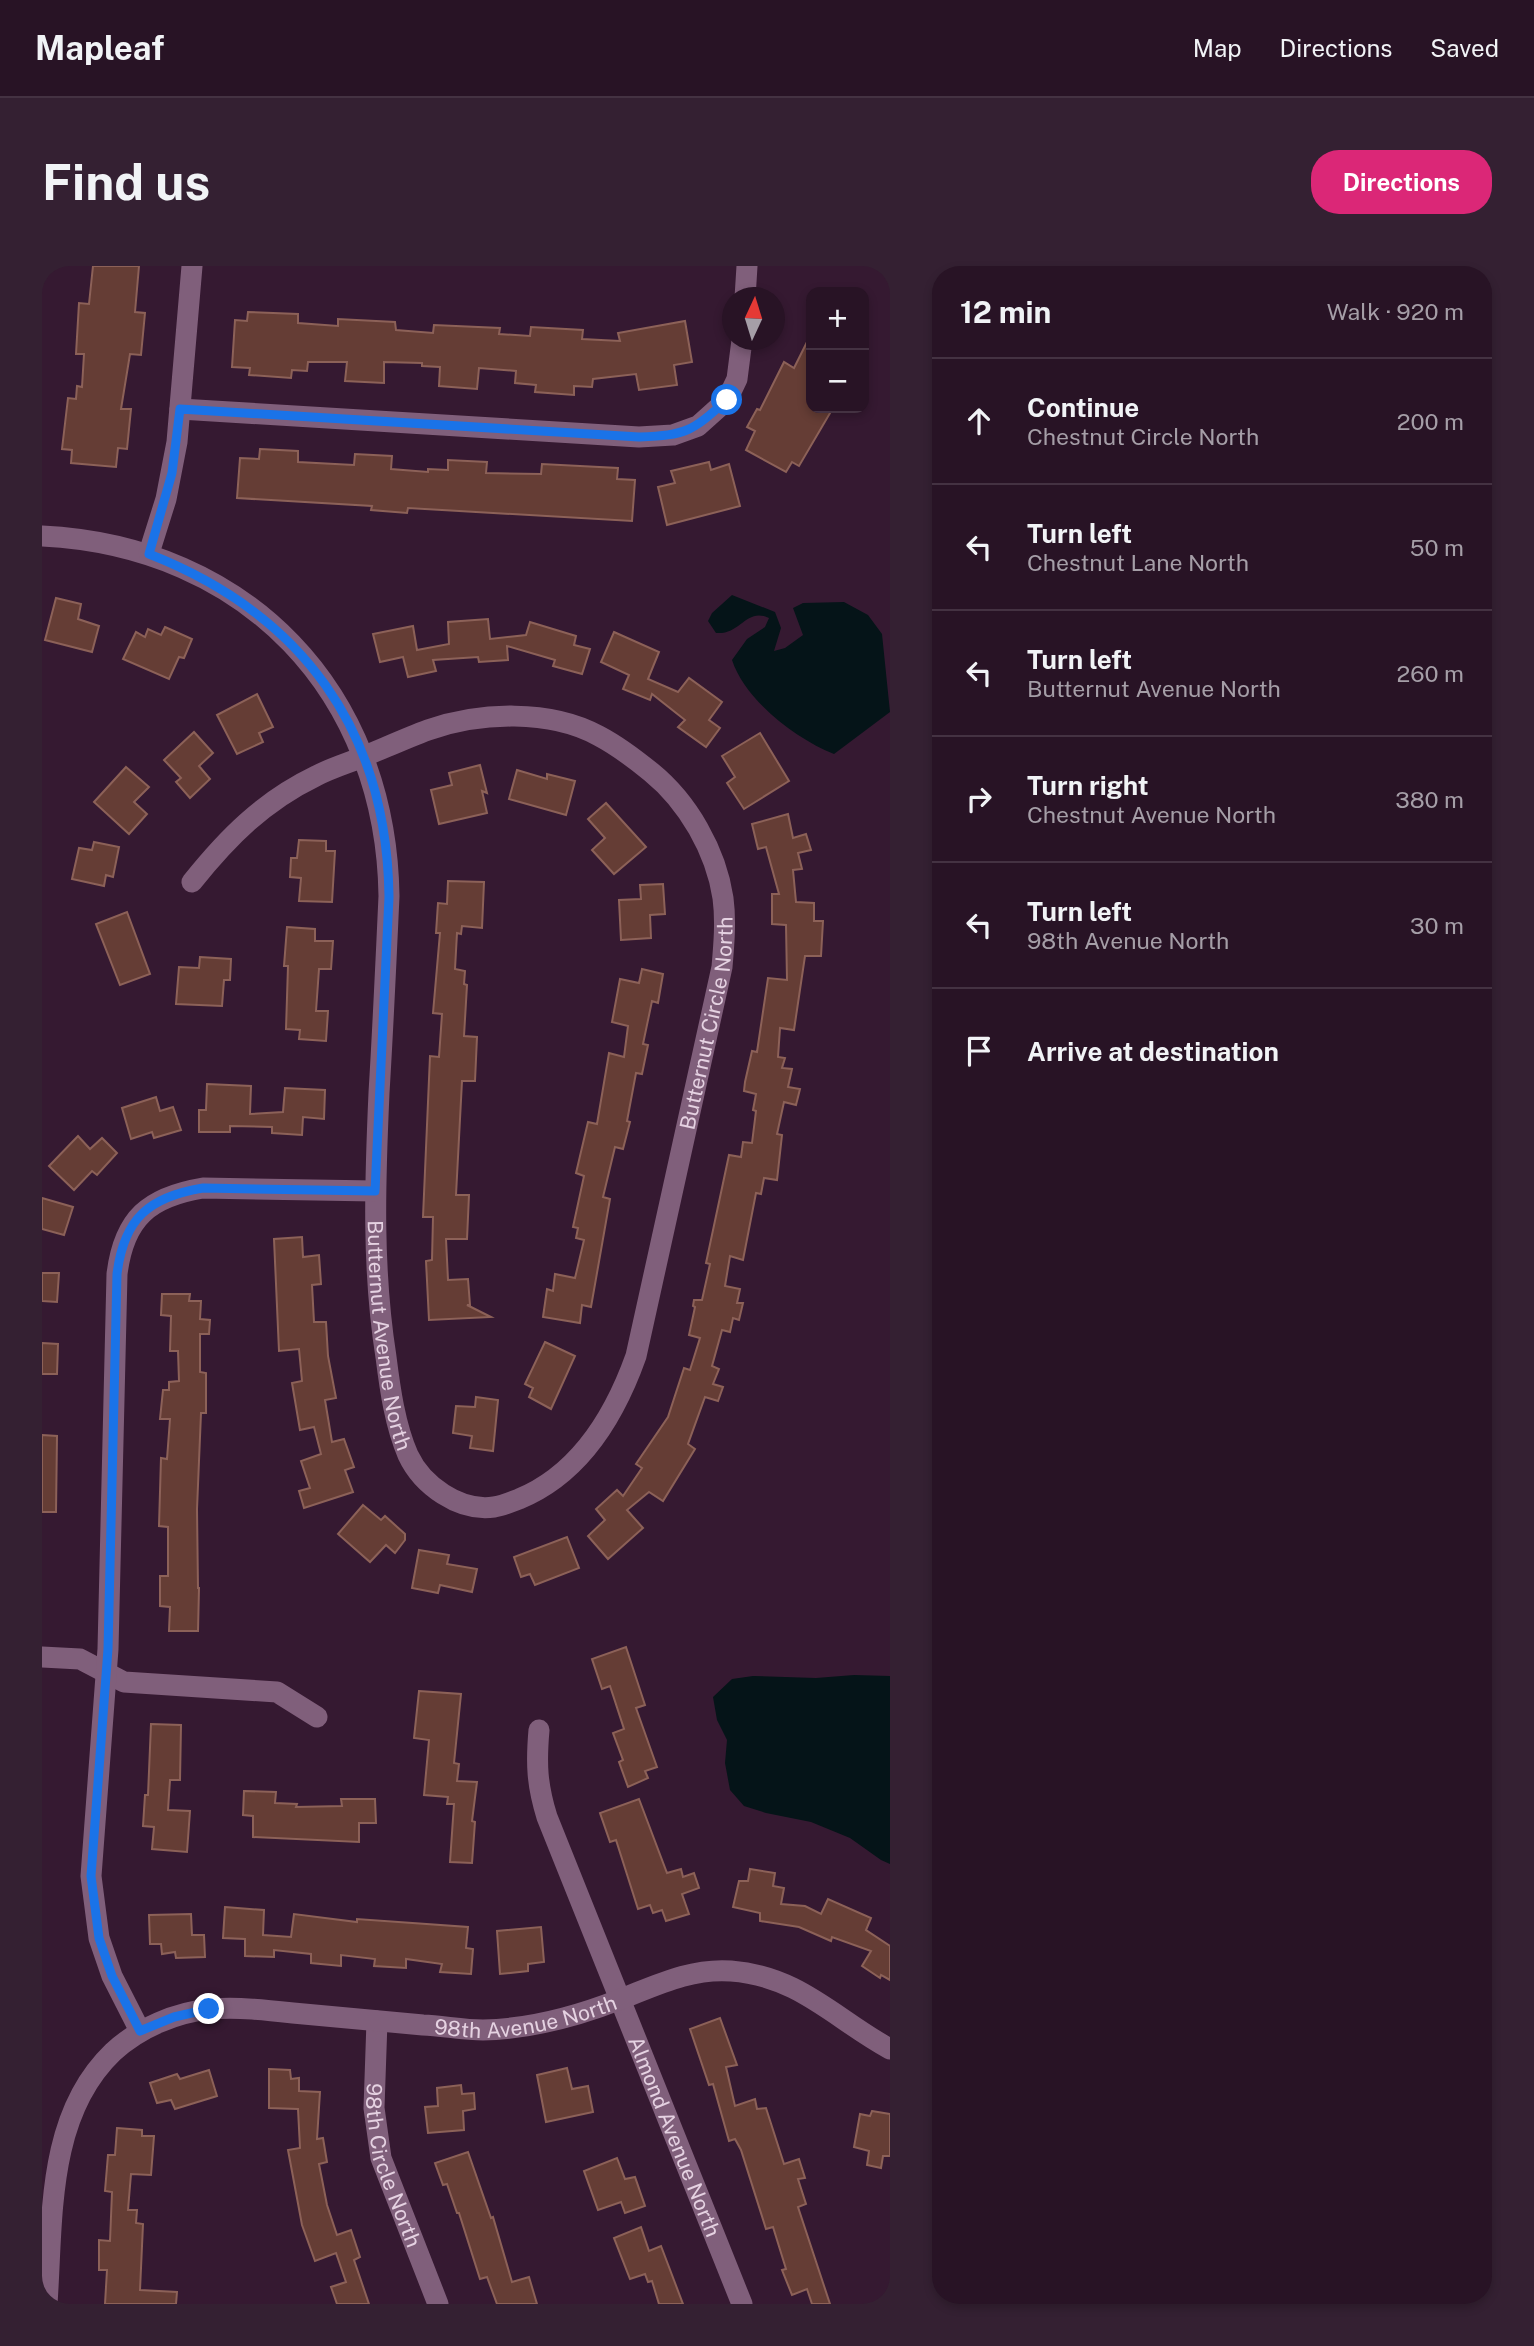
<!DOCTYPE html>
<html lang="en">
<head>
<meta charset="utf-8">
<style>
  body { margin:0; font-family:"Public Sans",sans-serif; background:#342032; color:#f1f3f6 }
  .controls { position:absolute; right:21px; top:21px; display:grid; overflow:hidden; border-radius:14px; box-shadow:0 4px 10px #0003 }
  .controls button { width:63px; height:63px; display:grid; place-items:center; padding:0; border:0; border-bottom:2px solid #443242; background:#281325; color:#f1f3f6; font:35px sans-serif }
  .compass { position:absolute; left:680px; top:21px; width:63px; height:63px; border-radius:50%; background:#281325; box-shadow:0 4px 10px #0003; rotate:4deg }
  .stop { position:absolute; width:21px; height:21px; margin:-16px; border:5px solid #1a73e8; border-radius:50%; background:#fff }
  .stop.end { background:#1a73e8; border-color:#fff; box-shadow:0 2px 7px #0008 }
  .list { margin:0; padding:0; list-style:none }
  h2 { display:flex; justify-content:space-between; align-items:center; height:91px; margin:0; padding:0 28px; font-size:30px }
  h2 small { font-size:23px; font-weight:400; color:#a59ea7 }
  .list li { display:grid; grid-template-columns:46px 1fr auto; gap:21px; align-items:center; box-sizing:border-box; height:126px; padding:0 28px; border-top:2px solid #443242 }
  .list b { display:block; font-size:26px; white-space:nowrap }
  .list p { margin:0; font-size:23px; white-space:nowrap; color:#a59ea7 }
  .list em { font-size:23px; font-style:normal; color:#a59ea7 }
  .icon { flex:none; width:38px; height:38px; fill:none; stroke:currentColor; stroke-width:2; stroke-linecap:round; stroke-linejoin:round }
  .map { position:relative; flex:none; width:848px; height:2038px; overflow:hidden; border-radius:28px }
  header { display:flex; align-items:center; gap:42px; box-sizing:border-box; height:98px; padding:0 35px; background:#281325; border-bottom:2px solid #443242 }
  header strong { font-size:33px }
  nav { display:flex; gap:38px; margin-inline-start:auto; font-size:24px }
  .intro { display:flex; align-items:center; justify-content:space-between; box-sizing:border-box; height:168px; padding:0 42px }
  h1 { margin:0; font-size:49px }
  .button { padding:18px 32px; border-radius:28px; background:#db2777; color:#fff; font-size:24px; font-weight:700 }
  main { display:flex; gap:42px; padding:0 42px }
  aside { flex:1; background:#281325; border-radius:28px; box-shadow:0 4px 10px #0003 }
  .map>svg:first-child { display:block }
  .water { fill:#051418 }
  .building { fill:#653d35; stroke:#8c6158; stroke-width:2 }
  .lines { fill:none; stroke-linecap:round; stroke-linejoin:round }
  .minor { stroke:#805f7b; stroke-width:21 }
  .route { stroke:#1a73e8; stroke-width:9 }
  .labels { text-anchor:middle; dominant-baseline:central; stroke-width:6; stroke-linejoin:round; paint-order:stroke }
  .street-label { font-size:21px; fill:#e5d2e2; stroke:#150913 }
</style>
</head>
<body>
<header>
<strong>Mapleaf</strong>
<nav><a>Map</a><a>Directions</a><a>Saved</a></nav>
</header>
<div class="intro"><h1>Find us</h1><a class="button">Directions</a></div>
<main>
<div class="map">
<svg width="848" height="2038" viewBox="0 0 848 2038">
  <rect width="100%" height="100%" fill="#351931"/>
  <g class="water">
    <path d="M 690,329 L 733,346 L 739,362 L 732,385 L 743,382 L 761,369 L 751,342 L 761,337 L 802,336 L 826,349 L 840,368 L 848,446 L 792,488 C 754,473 703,434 690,394 L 705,373 L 723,361 L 727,352 C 704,341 699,369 674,367 L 666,355 L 670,347 Z"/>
    <path d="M 812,1409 L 848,1410 L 848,1598 L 839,1594 L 808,1572 L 769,1556 L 724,1547 L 702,1540 L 688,1524 L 683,1497 L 685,1474 L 675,1454 L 671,1431 L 690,1413 L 711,1410 L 774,1412 Z"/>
  </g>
  <g class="building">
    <path d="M 51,0 L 97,0 L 93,46 L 103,47 L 99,89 L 88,88 L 79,143 L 89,143 L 85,183 L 76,182 L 74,201 L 29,197 L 30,184 L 20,183 L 26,132 L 34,133 L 35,120 L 40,121 L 42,88 L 34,88 L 37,37 L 47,38 Z"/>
    <path d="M 206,46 L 256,48 L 256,57 L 296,60 L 296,53 L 353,56 L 354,64 L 391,67 L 392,59 L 458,62 L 457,68 L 488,70 L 489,61 L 541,64 L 540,73 L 578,75 L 576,67 L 643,55 L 650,96 L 632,99 L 635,119 L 597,124 L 594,108 L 551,113 L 550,121 L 532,120 L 532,129 L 493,126 L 494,119 L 473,117 L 474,105 L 437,102 L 435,123 L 397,120 L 398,101 L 380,100 L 380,97 L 342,96 L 342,117 L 303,115 L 305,96 L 266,96 L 265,105 L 250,104 L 249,112 L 207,109 L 208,102 L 190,101 L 193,54 L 205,55 Z"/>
    <path d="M 769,68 L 769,142 L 791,142 L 757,200 L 750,196 L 744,206 L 704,184 L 713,165 L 705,161 L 715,143 L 718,144 L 742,96 L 752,102 Z"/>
    <path d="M 218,183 L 256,185 L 256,196 L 293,198 L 312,199 L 313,188 L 350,190 L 349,203 L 386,206 L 386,203 L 406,204 L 406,194 L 445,196 L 444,207 L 499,208 L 500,198 L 576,202 L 575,213 L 593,214 L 590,255 L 366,242 L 365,247 L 329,244 L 330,240 L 195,232 L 198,192 L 217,193 Z"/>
    <path d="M 667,196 L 669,204 L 687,198 L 698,240 L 625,259 L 616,221 L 633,217 L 629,205 Z"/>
    <path d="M 14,332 L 39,338 L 36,353 L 57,360 L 50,386 L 3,374 Z"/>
    <path d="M 446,353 L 448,373 L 484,369 L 488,356 L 534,370 L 532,379 L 548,383 L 540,408 L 511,400 L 513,394 L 465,380 L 466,394 L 437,396 L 436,391 L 391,394 L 394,405 L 366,411 L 361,391 L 338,396 L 331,368 L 371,360 L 375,384 L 407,378 L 406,356 Z"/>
    <path d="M 123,361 L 150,373 L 142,392 L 137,391 L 127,413 L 81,393 L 94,366 L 103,371 L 106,363 L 119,369 Z"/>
    <path d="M 572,366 L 617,386 L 606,413 L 636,426 L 647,412 L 680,436 L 667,454 L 678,462 L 664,481 L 636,461 L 643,454 L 610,428 L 608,434 L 581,423 L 587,409 L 559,396 Z"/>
    <path d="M 215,428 L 231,461 L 217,467 L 221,476 L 195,488 L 175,449 Z"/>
    <path d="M 152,466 L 171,487 L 157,500 L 168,513 L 148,532 L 134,516 L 139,512 L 122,494 Z"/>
    <path d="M 718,467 L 747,515 L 702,543 L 685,517 L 693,511 L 680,490 Z"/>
    <path d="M 438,499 L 445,527 L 440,525 L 445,547 L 397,558 L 389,524 L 410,519 L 407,507 Z"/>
    <path d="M 84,501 L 107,521 L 92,536 L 105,548 L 87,568 L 52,536 Z"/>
    <path d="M 475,504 L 505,513 L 505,508 L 533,515 L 524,549 L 467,533 Z"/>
    <path d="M 564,537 L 604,581 L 572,608 L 550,584 L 563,572 L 546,553 Z"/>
    <path d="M 746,548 L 751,572 L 764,568 L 769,584 L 756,587 L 760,603 L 751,604 L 754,636 L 772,637 L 772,655 L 781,655 L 779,690 L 763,690 L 752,764 L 738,762 L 736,791 L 743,792 L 740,802 L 750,803 L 746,821 L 758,823 L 754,839 L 742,836 L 735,868 L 740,869 L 735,914 L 722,912 L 719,928 L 714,927 L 701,994 L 688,990 L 683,1020 L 698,1023 L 695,1037 L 701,1037 L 697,1054 L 691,1052 L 688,1066 L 680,1064 L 670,1100 L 677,1103 L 671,1118 L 681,1121 L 676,1135 L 663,1131 L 646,1178 L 653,1183 L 621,1235 L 607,1226 L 585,1244 L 601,1262 L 566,1293 L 546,1270 L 563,1254 L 554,1243 L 575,1224 L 581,1230 L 600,1202 L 594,1198 L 626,1151 L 642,1102 L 648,1104 L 658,1072 L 647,1069 L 653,1041 L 651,1040 L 652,1034 L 660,1034 L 668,998 L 664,997 L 687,889 L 699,891 L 701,876 L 710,877 L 714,845 L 711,844 L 714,828 L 702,825 L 703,816 L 710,785 L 715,786 L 726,712 L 745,714 L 744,659 L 730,658 L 730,628 L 737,628 L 724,581 L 716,583 L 710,558 Z"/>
    <path d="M 257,574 L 284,575 L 284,585 L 293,585 L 290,636 L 257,635 L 259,612 L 248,611 L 249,592 L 255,592 Z"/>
    <path d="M 52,576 L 77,581 L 71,611 L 64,609 L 62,620 L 30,613 L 37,582 L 50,584 Z"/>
    <path d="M 406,615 L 442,616 L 440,662 L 420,660 L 419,668 L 415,667 L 413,703 L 423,705 L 422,718 L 425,719 L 422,770 L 435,771 L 433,815 L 420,815 L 414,929 L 427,929 L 425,973 L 404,973 L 406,1014 L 426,1013 L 428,1039 L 425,1039 L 449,1051 L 387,1054 L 384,995 L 390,994 L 391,951 L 381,951 L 388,790 L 397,791 L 400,748 L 391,747 L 398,667 L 394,667 L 396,637 L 405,638 Z"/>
    <path d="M 621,618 L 623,648 L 608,649 L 609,672 L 579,674 L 577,634 L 599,633 L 598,619 Z"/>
    <path d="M 85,646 L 108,708 L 78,719 L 54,658 Z"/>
    <path d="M 245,661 L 273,663 L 273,675 L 291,675 L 289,703 L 277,703 L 274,745 L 286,745 L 284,775 L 257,773 L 258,764 L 244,763 L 246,700 L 242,700 Z"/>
    <path d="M 158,691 L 189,693 L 188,714 L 182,714 L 180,740 L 134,738 L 137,701 L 157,702 Z"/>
    <path d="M 600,703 L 621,708 L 616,737 L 610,735 L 601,778 L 606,779 L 600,808 L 594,807 L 585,855 L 588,856 L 581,883 L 573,881 L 561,931 L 568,933 L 549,1041 L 540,1039 L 538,1057 L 501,1051 L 505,1023 L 511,1025 L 513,1008 L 533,1012 L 542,974 L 534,972 L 536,962 L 531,961 L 542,910 L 534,907 L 546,856 L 555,858 L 567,787 L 582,791 L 586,760 L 570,756 L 578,713 L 597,717 Z"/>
    <path d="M 165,818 L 209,820 L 208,848 L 241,846 L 243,822 L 283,824 L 282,853 L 261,851 L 260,869 L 230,867 L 230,861 L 188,860 L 188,866 L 157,866 L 157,844 L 164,844 Z"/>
    <path d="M 114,831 L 118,845 L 131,841 L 139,864 L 112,872 L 110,866 L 89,873 L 80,842 Z"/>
    <path d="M 36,870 L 48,883 L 60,872 L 75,887 L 55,909 L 50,905 L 32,924 L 7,900 Z"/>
    <path d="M 0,932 L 31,941 L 22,969 L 0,963 Z"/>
    <path d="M 260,971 L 261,991 L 277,989 L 279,1018 L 270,1019 L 272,1056 L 284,1056 L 286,1090 L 294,1132 L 283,1134 L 290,1176 L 302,1173 L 312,1201 L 303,1204 L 311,1226 L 262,1242 L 257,1225 L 268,1222 L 259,1195 L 279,1188 L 272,1161 L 258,1164 L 250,1117 L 260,1115 L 257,1083 L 237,1085 L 232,973 Z"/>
    <path d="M 0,1007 L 17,1007 L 15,1036 L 0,1035 Z"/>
    <path d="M 120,1028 L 148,1028 L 147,1035 L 159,1035 L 158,1053 L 168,1054 L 167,1068 L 158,1068 L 158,1106 L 164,1107 L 164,1147 L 159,1147 L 155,1243 L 156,1322 L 157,1322 L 156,1365 L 127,1365 L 128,1341 L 118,1340 L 118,1310 L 126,1310 L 126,1261 L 117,1260 L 119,1192 L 125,1193 L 128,1153 L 118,1153 L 121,1124 L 127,1124 L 127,1116 L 137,1115 L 136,1085 L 128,1085 L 129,1050 L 119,1049 Z"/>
    <path d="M 503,1076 L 533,1090 L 509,1143 L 487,1131 L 491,1122 L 483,1118 Z"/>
    <path d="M 0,1077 L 16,1078 L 15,1108 L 0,1108 Z"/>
    <path d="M 434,1131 L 456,1134 L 451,1185 L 428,1182 L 430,1170 L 411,1167 L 414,1140 L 433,1141 Z"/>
    <path d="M 0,1169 L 15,1170 L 14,1246 L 0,1246 Z"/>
    <path d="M 321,1239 L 339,1254 L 343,1250 L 363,1268 L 363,1274 L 353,1287 L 344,1279 L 328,1296 L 296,1268 Z"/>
    <path d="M 525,1271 L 537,1302 L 493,1319 L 488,1308 L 479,1311 L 472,1291 Z"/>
    <path d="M 377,1284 L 407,1289 L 405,1298 L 435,1303 L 430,1326 L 398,1319 L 396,1327 L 370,1322 Z"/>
    <path d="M 584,1381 L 603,1439 L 594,1442 L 615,1501 L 603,1505 L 606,1512 L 586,1521 L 577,1496 L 581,1494 L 571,1467 L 582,1463 L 568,1420 L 560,1423 L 550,1393 Z"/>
    <path d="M 377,1425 L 419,1428 L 412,1497 L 417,1498 L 415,1515 L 435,1516 L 430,1555 L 433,1556 L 430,1597 L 408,1596 L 412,1538 L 405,1538 L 406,1531 L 382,1529 L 387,1474 L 372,1472 Z"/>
    <path d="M 109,1458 L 139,1459 L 138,1514 L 128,1514 L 126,1544 L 148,1545 L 145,1586 L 110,1583 L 112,1561 L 101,1560 L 103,1529 L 106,1529 Z"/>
    <path d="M 202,1525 L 234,1526 L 233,1537 L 255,1538 L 254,1541 L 300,1540 L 299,1533 L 333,1533 L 334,1557 L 317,1557 L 317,1576 L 211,1571 L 211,1550 L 201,1549 Z"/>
    <path d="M 597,1533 L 625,1607 L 639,1603 L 641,1611 L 652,1607 L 657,1622 L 640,1628 L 647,1648 L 624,1655 L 620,1644 L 611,1647 L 608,1639 L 596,1643 L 574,1574 L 568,1576 L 558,1547 Z"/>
    <path d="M 708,1603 L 733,1607 L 731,1620 L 742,1622 L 739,1638 L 763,1640 L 779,1648 L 786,1633 L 829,1652 L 824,1664 L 848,1680 L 848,1714 L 839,1709 L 838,1712 L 820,1700 L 829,1685 L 790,1671 L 789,1675 L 757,1661 L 718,1655 L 718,1647 L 691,1641 L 697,1615 L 706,1615 Z"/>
    <path d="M 183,1641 L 222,1644 L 221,1669 L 249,1671 L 252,1648 L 315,1656 L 315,1653 L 426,1661 L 424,1682 L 431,1683 L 429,1708 L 398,1706 L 400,1698 L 364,1693 L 364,1702 L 332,1700 L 333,1693 L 299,1689 L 299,1700 L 269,1697 L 269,1688 L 232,1684 L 232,1691 L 203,1690 L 203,1673 L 181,1672 Z"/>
    <path d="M 149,1648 L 150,1669 L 162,1669 L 163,1691 L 134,1692 L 133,1686 L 120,1688 L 119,1678 L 108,1678 L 107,1649 Z"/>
    <path d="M 499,1661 L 502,1696 L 486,1698 L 486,1705 L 458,1708 L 455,1665 Z"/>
    <path d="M 678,1752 L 695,1799 L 684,1801 L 693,1840 L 713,1833 L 715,1843 L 724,1842 L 742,1898 L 757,1893 L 763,1912 L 756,1913 L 764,1938 L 756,1941 L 788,2038 L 770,2038 L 765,2023 L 750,2029 L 740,2004 L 744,2003 L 731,1961 L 724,1963 L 699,1884 L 693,1873 L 687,1875 L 671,1818 L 667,1819 L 648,1763 Z"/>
    <path d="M 525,1802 L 530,1823 L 546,1820 L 551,1846 L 504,1856 L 495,1809 Z"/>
    <path d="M 227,1803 L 248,1804 L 249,1813 L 257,1812 L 257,1825 L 278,1826 L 275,1873 L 281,1872 L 285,1896 L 277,1898 L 285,1939 L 295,1969 L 309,1964 L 318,1991 L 312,1994 L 327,2038 L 295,2038 L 289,2021 L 304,2016 L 294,1987 L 273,1995 L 260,1959 L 246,1884 L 258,1882 L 256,1843 L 227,1842 Z"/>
    <path d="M 167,1804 L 175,1830 L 133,1843 L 129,1834 L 115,1837 L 108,1817 L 135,1808 L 138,1813 Z"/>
    <path d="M 419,1819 L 420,1828 L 432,1827 L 433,1843 L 421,1845 L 422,1864 L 386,1867 L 383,1841 L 396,1840 L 395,1822 Z"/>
    <path d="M 830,1845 L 848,1848 L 848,1890 L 841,1890 L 839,1902 L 825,1899 L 827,1885 L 812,1881 L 818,1848 L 828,1850 Z"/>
    <path d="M 75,1862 L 100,1864 L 100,1870 L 112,1870 L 109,1909 L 89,1908 L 86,1944 L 95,1944 L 94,1957 L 101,1958 L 98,2024 L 135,2026 L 134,2038 L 63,2038 L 65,2004 L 57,2004 L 57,1974 L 68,1975 L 70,1926 L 63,1925 L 66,1889 L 73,1889 Z"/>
    <path d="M 426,1886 L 449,1952 L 451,1951 L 470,2016 L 487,2011 L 495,2038 L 455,2038 L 445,2011 L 438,2013 L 417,1947 L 415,1947 L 405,1918 L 401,1919 L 393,1897 Z"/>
    <path d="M 575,1892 L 583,1913 L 593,1911 L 603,1940 L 583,1947 L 579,1936 L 556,1944 L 542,1905 Z"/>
    <path d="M 599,1961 L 607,1985 L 619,1980 L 641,2038 L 617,2038 L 610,2015 L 606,2016 L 603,2008 L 588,2013 L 572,1972 Z"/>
  </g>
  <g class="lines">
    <g class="minor">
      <path d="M 703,32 L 705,0"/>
      <path d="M 138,143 L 597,171 L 631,169 L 656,160 L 685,134 L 695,113 L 700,74"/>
      <path id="s1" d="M 0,270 C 205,280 344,426 347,630 C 344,696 341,761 337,827 C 333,916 330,1002 344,1091 C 348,1123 353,1159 366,1189 C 380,1219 417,1246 452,1241 C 460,1240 469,1236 477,1233 C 538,1208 573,1149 594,1090 L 680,701 C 682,678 684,655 681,632 C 674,585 646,536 609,506 C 593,493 576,480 557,470 C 508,443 438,446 386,464 C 367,471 347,480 328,488 C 310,496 291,501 274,510 C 222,535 186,571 150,616"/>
      <path d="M 107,287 L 124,233 L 135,176 L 150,0"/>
      <path d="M 0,1391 L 38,1393 L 82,1416 L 235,1426 L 275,1451"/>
      <path id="s2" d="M 497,1464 C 494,1498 495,1519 505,1551 L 700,2038"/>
      <path id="s3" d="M 335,1755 L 332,1842 L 339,1892 L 396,2038"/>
      <path d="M 98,1765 L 70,1710 L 57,1672 L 49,1610 L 66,1383 L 75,1008 C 82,952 107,931 161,922 L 333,925"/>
      <path id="s4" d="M 5,2038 C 11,1953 4,1850 71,1786 C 97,1762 134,1746 169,1743 C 197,1741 224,1744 251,1747 C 295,1751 338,1755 381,1759 C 401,1760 422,1764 441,1764 C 488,1763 536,1750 579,1733 C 615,1719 649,1702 689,1705 C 757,1710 793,1753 848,1783"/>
    </g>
  </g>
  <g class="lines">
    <path class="route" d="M 167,1743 L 132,1751 L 98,1765 L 70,1710 L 57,1672 L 49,1610 L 66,1383 L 75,1008 C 82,952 107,931 161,922 L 333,925 L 347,631 C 345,464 260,348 107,288 L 130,207 L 138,143 L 597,171 C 645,169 649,166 685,134"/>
  </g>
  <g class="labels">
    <g class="street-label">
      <text stroke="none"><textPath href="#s1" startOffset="1782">Butternut Circle North</textPath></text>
      <text stroke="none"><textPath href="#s1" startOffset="996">Butternut Avenue North</textPath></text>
      <text stroke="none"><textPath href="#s4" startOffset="693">98th Avenue North</textPath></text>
      <text stroke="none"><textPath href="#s2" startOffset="432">Almond Avenue North</textPath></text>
      <text stroke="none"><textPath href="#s3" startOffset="147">98th Circle North</textPath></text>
    </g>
  </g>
</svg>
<div class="controls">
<button>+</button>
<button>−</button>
</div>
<svg class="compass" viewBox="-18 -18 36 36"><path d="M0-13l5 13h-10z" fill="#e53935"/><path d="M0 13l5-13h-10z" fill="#a59ea7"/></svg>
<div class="stop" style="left:685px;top:134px"></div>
<div class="stop end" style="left:167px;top:1743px"></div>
</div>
<aside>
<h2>12 min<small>Walk · 920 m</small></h2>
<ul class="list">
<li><svg class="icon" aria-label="ahead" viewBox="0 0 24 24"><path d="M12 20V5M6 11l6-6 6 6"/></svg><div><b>Continue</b><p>Chestnut Circle North</p></div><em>200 m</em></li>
<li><svg class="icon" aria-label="left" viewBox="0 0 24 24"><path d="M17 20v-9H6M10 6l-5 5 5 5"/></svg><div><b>Turn left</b><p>Chestnut Lane North</p></div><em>50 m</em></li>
<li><svg class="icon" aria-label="left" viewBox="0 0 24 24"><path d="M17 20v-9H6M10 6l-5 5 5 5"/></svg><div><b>Turn left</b><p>Butternut Avenue North</p></div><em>260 m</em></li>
<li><svg class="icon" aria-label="right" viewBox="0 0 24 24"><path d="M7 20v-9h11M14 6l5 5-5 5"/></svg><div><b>Turn right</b><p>Chestnut Avenue North</p></div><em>380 m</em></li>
<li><svg class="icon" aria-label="left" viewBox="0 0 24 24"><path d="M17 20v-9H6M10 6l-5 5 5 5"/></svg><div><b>Turn left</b><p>98th Avenue North</p></div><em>30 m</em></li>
<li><svg class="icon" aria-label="arrive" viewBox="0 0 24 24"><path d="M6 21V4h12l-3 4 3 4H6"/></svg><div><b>Arrive at destination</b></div></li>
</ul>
</aside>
</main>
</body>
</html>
